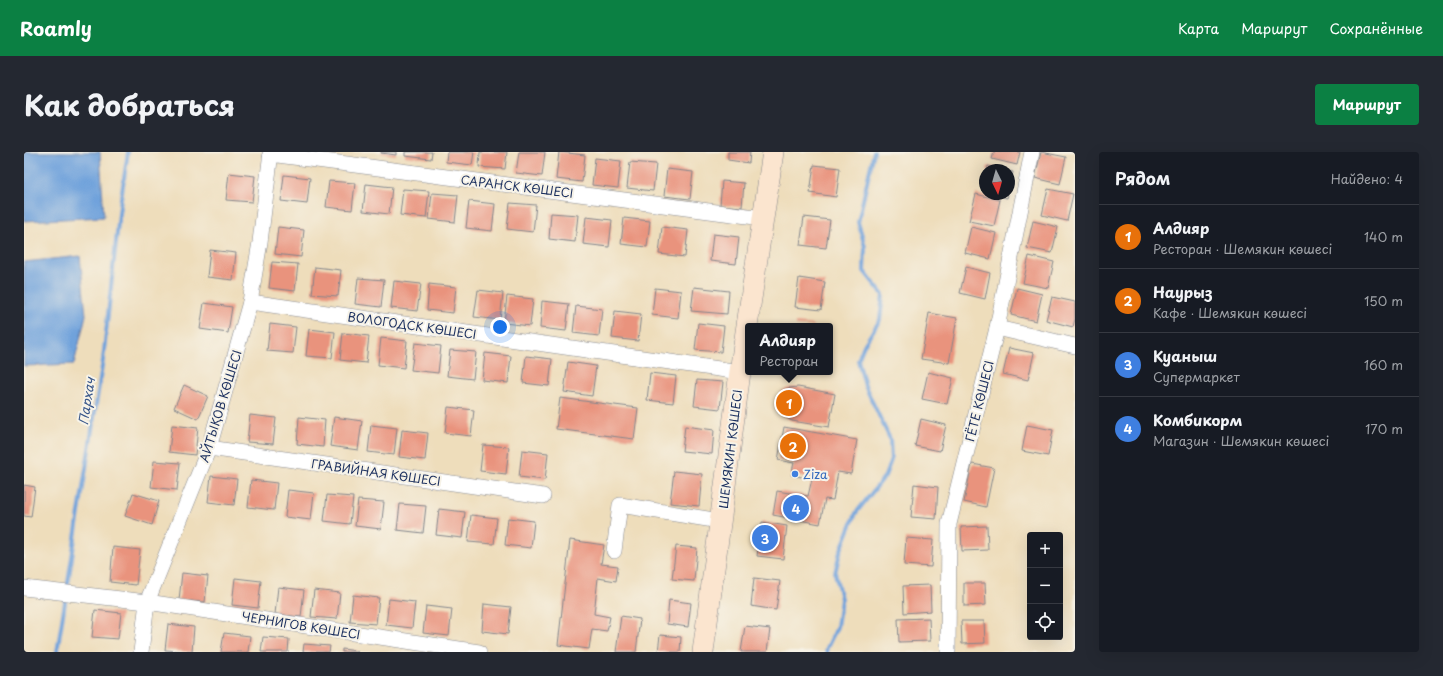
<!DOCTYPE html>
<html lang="ru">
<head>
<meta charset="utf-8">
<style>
  body { margin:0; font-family:"Playpen Sans",sans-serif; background:#242831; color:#f1f3f6 }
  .controls { position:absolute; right:12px; bottom:12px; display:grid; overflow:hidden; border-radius:4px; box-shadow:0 4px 16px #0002 }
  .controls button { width:36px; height:36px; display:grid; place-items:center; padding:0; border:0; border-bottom:1px solid #363941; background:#171b24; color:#f1f3f6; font:20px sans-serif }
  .compass { position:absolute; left:955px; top:12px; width:36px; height:36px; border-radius:50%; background:#171b24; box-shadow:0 4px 16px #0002; rotate:175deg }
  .you { position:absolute; left:476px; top:175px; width:14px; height:14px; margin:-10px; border:3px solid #fff; border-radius:50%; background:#1a73e8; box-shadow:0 0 0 6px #1a73e833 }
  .badge { display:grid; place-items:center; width:26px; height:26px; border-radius:50%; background:#0b8043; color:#fff; font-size:13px; font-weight:700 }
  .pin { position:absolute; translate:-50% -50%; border:2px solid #fff; box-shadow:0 1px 4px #0006 }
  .popup { position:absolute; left:721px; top:171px; width:88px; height:52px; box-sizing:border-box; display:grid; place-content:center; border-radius:4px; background:#171b24; filter:drop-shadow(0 1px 3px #0005); font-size:13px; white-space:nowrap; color:#9ea1a6 }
  .popup b { font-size:15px; color:#f1f3f6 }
  .popup::after { content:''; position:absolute; left:50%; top:100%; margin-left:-8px; border:8px solid transparent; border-top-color:#171b24 }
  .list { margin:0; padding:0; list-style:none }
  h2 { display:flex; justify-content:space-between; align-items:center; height:52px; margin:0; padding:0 16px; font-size:17px }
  h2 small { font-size:13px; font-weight:400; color:#9ea1a6 }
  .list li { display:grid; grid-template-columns:26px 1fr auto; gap:12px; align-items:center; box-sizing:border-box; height:64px; padding:0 16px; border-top:1px solid #363941 }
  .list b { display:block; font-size:15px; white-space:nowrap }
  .list p { margin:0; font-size:13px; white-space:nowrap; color:#9ea1a6 }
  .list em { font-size:13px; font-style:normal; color:#9ea1a6 }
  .icon { flex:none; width:22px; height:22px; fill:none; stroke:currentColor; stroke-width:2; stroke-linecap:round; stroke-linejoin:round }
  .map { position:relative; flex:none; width:1051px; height:500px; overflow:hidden; border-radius:4px }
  header { display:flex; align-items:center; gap:24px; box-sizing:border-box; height:56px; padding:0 20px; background:#0b8043; color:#fff }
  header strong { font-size:19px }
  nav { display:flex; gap:22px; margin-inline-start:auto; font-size:14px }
  .intro { display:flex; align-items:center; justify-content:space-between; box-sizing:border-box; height:96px; padding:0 24px }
  h1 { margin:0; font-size:28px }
  .button { padding:10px 18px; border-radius:4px; background:#0b8043; color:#fff; font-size:14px; font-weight:700 }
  main { display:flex; gap:24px; padding:0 24px }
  aside { flex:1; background:#171b24; border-radius:4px; box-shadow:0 4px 16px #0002 }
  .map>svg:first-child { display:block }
  .water { fill:#70a2db; stroke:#46689c }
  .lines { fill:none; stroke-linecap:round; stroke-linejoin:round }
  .stream { stroke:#70a2db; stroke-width:4 }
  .building { fill:#e9937d }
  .minor-casing { stroke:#84868c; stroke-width:16 }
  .secondary-casing { stroke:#84868c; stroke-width:22 }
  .minor { stroke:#fff; stroke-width:15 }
  .secondary { stroke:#fbe5cf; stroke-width:21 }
  .shop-dot { fill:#3f7fe0; stroke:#f7f3e8; stroke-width:1.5 }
  .labels { text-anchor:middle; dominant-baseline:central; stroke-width:4; stroke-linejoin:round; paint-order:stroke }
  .street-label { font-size:12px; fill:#1b2f5e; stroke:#f7f3e8 }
  .shop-label { font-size:12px; fill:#366cbe; stroke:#f7f3e8; text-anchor:start }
  .water-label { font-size:13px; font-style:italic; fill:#39578a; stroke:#f7f3e8 }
</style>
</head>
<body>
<header>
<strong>Roamly</strong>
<nav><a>Карта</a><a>Маршрут</a><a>Сохранённые</a></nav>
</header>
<div class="intro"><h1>Как добраться</h1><a class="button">Маршрут</a></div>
<main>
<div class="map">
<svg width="1051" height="500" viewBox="0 0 1051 500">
  <rect width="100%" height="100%" fill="#f7f3e8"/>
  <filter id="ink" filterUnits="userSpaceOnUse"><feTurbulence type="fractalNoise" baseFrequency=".025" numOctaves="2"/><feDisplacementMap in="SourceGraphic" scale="8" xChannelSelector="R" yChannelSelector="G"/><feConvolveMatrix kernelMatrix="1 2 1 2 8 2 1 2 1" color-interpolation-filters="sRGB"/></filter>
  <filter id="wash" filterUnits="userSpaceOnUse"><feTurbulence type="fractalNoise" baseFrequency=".012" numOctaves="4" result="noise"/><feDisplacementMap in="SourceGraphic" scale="16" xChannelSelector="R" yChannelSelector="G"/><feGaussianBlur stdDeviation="0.9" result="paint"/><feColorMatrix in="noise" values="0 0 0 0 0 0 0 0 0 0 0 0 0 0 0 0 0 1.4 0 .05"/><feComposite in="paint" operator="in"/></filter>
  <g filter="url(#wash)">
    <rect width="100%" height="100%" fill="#edb"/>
    <g class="water">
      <path d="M 0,0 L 76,0 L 80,65 L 0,69 Z"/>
      <path d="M 56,104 L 62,163 L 50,212 L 0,214 L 0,110 Z"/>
    </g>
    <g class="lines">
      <g class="stream">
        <path d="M 43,437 L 79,208 L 96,53 L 104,0"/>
        <path d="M 33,500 L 42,444"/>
        <path d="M 803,500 L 802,498 L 813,475 L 817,447 L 811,421 L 816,400 L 832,361 L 861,324 L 867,308 L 866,287 L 841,234 L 834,208 L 840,193 L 856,168 L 859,143 L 840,119 L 841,95 L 834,70 L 850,0"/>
      </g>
    </g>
    <g id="blocks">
      <g class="building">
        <path d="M 357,0 L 372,0 L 372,3 L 357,1 Z"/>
        <path d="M 381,0 L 408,0 L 407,7 L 381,4 Z"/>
        <path d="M 423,0 L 450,0 L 448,13 L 422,10 Z"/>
        <path d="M 456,0 L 483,0 L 481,17 L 455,15 Z"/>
        <path d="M 495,0 L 521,0 L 518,24 L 492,21 Z"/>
        <path d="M 535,0 L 561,3 L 558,30 L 532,27 Z"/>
        <path d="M 704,0 L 726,0 L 725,11 L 704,8 Z"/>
        <path d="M 970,0 L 996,0 L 993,13 L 968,7 Z"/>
        <path d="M 1017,0 L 1042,5 L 1036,32 L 1011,26 Z"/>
        <path d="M 571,6 L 597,9 L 594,36 L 568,33 Z"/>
        <path d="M 606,10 L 632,12 L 629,39 L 603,36 Z"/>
        <path d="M 790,13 L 816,16 L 812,45 L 786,41 Z"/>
        <path d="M 964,14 L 978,17 L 978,18 L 963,18 Z"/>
        <path d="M 643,17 L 669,20 L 666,47 L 640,44 Z"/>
        <path d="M 985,19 L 989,20 L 986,33 L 985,33 Z"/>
        <path d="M 205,21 L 231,24 L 228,50 L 202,48 Z"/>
        <path d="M 260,23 L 286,26 L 283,52 L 257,49 Z"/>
        <path d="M 305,29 L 331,31 L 328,58 L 302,55 Z"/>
        <path d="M 698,29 L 720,31 L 718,55 L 696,53 Z"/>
        <path d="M 342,32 L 368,35 L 365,62 L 339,59 Z"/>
        <path d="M 379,37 L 405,39 L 402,66 L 376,63 Z"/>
        <path d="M 1024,37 L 1049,42 L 1043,69 L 1018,63 Z"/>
        <path d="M 408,41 L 434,43 L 431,70 L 405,67 Z"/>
        <path d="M 952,42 L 976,48 L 970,74 L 945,69 Z"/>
        <path d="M 967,42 L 984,42 L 983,46 Z"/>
        <path d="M 445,49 L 471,52 L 468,79 L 442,76 Z"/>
        <path d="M 486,51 L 512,53 L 509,80 L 483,77 Z"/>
        <path d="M 527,61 L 554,63 L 551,90 L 525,87 Z"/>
        <path d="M 562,65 L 588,68 L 585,95 L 559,92 Z"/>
        <path d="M 780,65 L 806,68 L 802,96 L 776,93 Z"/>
        <path d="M 600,66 L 626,69 L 623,95 L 597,92 Z"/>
        <path d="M 1009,69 L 1034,75 L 1028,101 L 1003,96 Z"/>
        <path d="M 254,75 L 280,78 L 277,105 L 251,102 Z"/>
        <path d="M 638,75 L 664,78 L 661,105 L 635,102 Z"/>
        <path d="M 947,75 L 972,81 L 966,107 L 941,101 Z"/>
        <path d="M 689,82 L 715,85 L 712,112 L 686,109 Z"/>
        <path d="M 186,98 L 212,101 L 209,128 L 183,125 Z"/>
        <path d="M 1005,104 L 1030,110 L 1024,136 L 999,131 Z"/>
        <path d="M 248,110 L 274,112 L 271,139 L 245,136 Z"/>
        <path d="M 291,115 L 317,118 L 314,144 L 288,142 Z"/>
        <path d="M 942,115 L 966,121 L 961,147 L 936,141 Z"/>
        <path d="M 334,126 L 360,128 L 357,155 L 331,152 Z"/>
        <path d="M 775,126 L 801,130 L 797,158 L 771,155 Z"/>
        <path d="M 370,129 L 397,132 L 393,159 L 367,156 Z"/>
        <path d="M 405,132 L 432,135 L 429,161 L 403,158 Z"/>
        <path d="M 670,135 L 705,139 L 703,162 L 667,159 Z"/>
        <path d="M 631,136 L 657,139 L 654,166 L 628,163 Z"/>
        <path d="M 993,136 L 1018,142 L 1012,169 L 987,163 Z"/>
        <path d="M 454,138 L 479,141 L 476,168 L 450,165 Z"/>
        <path d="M 483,144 L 509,147 L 506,174 L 480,171 Z"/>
        <path d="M 1028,145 L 1051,150 L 1051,167 L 1049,175 L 1022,168 Z"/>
        <path d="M 518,149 L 545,152 L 542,179 L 516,176 Z"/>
        <path d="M 180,151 L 208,155 L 204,181 L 176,177 Z"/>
        <path d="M 552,154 L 578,157 L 575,184 L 549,181 Z"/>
        <path d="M 591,159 L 617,162 L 614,189 L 588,186 Z"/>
        <path d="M 905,161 L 933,166 L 925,211 L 897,207 Z"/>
        <path d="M 674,171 L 700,174 L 697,200 L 671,198 Z"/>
        <path d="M 772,171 L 789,173 L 789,174 L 772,174 Z"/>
        <path d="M 246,172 L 272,175 L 269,201 L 243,199 Z"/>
        <path d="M 285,177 L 311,180 L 308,206 L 282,204 Z"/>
        <path d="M 319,181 L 345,184 L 342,211 L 316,208 Z"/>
        <path d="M 357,186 L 383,189 L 380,216 L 354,213 Z"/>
        <path d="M 391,191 L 417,194 L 414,221 L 387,218 Z"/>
        <path d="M 985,196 L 1010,201 L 1004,228 L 979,222 Z"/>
        <path d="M 426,198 L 452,200 L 449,227 L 423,224 Z"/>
        <path d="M 461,201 L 487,204 L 484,231 L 458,228 Z"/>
        <path d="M 502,204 L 528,207 L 525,234 L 499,231 Z"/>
        <path d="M 544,210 L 572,214 L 568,244 L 540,240 Z"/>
        <path d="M 904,220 L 929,226 L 923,252 L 898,247 Z"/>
        <path d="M 626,221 L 652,224 L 649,251 L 623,248 Z"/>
        <path d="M 673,228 L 699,230 L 696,257 L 670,254 Z"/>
        <path d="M 160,233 L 184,244 L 174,267 L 150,256 Z"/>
        <path d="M 774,235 L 811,242 L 805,275 L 768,269 L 759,264 L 756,257 L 755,248 L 758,239 L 765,236 Z"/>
        <path d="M 536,246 L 614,256 L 610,287 L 532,277 Z"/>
        <path d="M 424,255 L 450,258 L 447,284 L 421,281 Z"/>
        <path d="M 226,263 L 252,266 L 249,292 L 223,290 Z"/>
        <path d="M 275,265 L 301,268 L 299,295 L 273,292 Z"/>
        <path d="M 310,265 L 338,269 L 334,298 L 306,294 Z"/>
        <path d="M 897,267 L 922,273 L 916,299 L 891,294 Z"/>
        <path d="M 148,273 L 174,276 L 171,303 L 145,300 Z"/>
        <path d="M 347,273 L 373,276 L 370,303 L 344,300 Z"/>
        <path d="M 1003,273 L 1029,278 L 1024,304 L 998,299 Z"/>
        <path d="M 661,274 L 690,278 L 688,302 L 658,299 Z"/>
        <path d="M 760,275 L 833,288 L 827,322 L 814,320 L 809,348 L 801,347 L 796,372 L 749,363 L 753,339 L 784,344 L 788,327 L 767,323 L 770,311 L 754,308 Z"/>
        <path d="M 378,278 L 404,281 L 401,308 L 375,305 Z"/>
        <path d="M 459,293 L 485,295 L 482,322 L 456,319 Z"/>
        <path d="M 498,298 L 524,301 L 521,328 L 495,325 Z"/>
        <path d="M 130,309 L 156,311 L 153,338 L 127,335 Z"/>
        <path d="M 948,312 L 970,316 L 962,355 L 940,350 Z"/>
        <path d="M 650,319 L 678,322 L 675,354 L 646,351 Z"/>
        <path d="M 187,324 L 213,327 L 210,353 L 184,350 Z"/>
        <path d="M 227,328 L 253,331 L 250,358 L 224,355 Z"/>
        <path d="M 890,332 L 914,335 L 912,367 L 887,365 Z"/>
        <path d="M 0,333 L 11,335 L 7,365 L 0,364 Z"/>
        <path d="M 264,338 L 290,341 L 287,368 L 261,365 Z"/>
        <path d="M 109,341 L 135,349 L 128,373 L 101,364 Z"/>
        <path d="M 303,343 L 329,345 L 326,372 L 300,369 Z"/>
        <path d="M 334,348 L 360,350 L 357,377 L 331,374 Z"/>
        <path d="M 376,352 L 402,354 L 399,381 L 373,378 Z"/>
        <path d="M 415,357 L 441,360 L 438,386 L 412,383 Z"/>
        <path d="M 447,363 L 473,366 L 470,392 L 444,390 Z"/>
        <path d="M 484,366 L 510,369 L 507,396 L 481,393 Z"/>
        <path d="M 738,370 L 763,374 L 759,407 L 733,404 Z"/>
        <path d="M 963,374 L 964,398 L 938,399 L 937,375 Z"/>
        <path d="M 882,386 L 909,388 L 907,415 L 880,413 Z"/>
        <path d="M 546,388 L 580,393 L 577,412 L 594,414 L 592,429 L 574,426 L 570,462 L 586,465 L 583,479 L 568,477 L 565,497 L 534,493 Z"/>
        <path d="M 652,394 L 673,396 L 670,429 L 648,427 Z"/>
        <path d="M 89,395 L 116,398 L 112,433 L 86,430 Z"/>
        <path d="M 158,421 L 184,424 L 181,450 L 155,448 Z"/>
        <path d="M 211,426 L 237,429 L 234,456 L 208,453 Z"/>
        <path d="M 730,426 L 756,429 L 752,458 L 727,454 Z"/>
        <path d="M 940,431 L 961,431 L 962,453 L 940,454 Z"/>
        <path d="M 906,433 L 907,459 L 880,461 L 879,434 Z"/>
        <path d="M 254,435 L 280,438 L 277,465 L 251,462 Z"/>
        <path d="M 290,438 L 316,441 L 313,467 L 287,465 Z"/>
        <path d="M 329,443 L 355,446 L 352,472 L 326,470 Z"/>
        <path d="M 365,447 L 391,450 L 388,476 L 362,473 Z"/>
        <path d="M 645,448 L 667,451 L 664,475 L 643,472 Z"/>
        <path d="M 460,452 L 487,455 L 484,482 L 458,479 Z"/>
        <path d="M 402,454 L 428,457 L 425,484 L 399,481 Z"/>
        <path d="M 71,458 L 97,461 L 94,487 L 68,485 Z"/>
        <path d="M 597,464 L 616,467 L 612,500 L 592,500 Z"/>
        <path d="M 905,466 L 906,489 L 875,490 L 874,467 Z"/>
        <path d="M 937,469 L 960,469 L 961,491 L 938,492 Z"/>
        <path d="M 144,472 L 170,475 L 168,500 L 141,498 Z"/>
        <path d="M 721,474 L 746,477 L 743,500 L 717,500 Z"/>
        <path d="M 200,481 L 226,484 L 224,500 L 197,500 Z"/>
        <path d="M 636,483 L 657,485 L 656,500 L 634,500 Z"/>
        <path d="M 239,485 L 265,487 L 264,500 L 237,500 Z"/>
        <path d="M 280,492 L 306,494 L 305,500 L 279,500 Z"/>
        <path d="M 318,497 L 334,499 L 333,500 L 318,500 Z"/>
      </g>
    </g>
  </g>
  <g filter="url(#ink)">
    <use href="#blocks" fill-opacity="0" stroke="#84868c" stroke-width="1"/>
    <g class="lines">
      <defs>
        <g id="minor">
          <path d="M 246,2 L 739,66"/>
          <path d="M 226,150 L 716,220"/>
          <path d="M 973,176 L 1051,194"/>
          <path d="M 185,296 L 519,344"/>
          <path d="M 590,399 L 596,353 L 696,369"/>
          <path d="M 0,436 L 123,450 L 455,500"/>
          <path d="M 117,500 L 123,450 L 185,296 L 226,150 L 236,90 L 247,0"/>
          <path d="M 924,500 L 925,372 L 973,176 L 1008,0"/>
        </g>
        <path id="secondary" d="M 679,500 L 716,220 L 749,0"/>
      </defs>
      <use href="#minor" class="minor-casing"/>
      <use href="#secondary" class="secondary-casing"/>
      <use href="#minor" class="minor"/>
      <use href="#secondary" class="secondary"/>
    </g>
  </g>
  <circle class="shop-dot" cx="771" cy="322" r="4"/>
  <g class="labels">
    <g class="street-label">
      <text transform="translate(493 34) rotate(7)">САРАНСК КӨШЕСІ</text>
      <text transform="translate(388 173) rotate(8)">ВОЛОГОДСК КӨШЕСІ</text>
      <text transform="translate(955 249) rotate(-76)">ГЁТЕ КӨШЕСІ</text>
      <text transform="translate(196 254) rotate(-73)">АЙТЫҚОВ КӨШЕСІ</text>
      <text transform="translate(706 297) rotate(-83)">ШЕМЯКИН КӨШЕСІ</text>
      <text transform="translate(352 320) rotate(8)">ГРАВИЙНАЯ КӨШЕСІ</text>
      <text transform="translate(277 473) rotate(9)">ЧЕРНИГОВ КӨШЕСІ</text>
    </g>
    <g class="shop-label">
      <text x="779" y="322">Ziza</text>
    </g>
    <g class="water-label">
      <text transform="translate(62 249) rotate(-81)">Пархач</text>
    </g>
  </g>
</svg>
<div class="controls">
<button>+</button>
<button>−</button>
<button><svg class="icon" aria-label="locate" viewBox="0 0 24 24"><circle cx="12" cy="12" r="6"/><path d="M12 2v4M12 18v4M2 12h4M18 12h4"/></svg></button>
</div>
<svg class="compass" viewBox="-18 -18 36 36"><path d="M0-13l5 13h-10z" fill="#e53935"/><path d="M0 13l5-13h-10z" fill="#9ea1a6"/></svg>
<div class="you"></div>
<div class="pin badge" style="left:765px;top:251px;background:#e8710a">1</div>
<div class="popup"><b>Алдияр</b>Ресторан</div>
<div class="pin badge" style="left:769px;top:294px;background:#e8710a">2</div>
<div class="pin badge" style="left:741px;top:386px;background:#3f7fe0">3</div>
<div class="pin badge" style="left:772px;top:356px;background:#3f7fe0">4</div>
</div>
<aside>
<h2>Рядом<small>Найдено: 4</small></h2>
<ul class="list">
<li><span class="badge" style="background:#e8710a">1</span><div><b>Алдияр</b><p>Ресторан · Шемякин көшесі</p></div><em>140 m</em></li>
<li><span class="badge" style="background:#e8710a">2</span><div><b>Наурыз</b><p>Кафе · Шемякин көшесі</p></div><em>150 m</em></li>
<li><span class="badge" style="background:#3f7fe0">3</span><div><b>Куаныш</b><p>Супермаркет</p></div><em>160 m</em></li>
<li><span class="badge" style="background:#3f7fe0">4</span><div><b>Комбикорм</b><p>Магазин · Шемякин көшесі</p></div><em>170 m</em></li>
</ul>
</aside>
</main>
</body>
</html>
